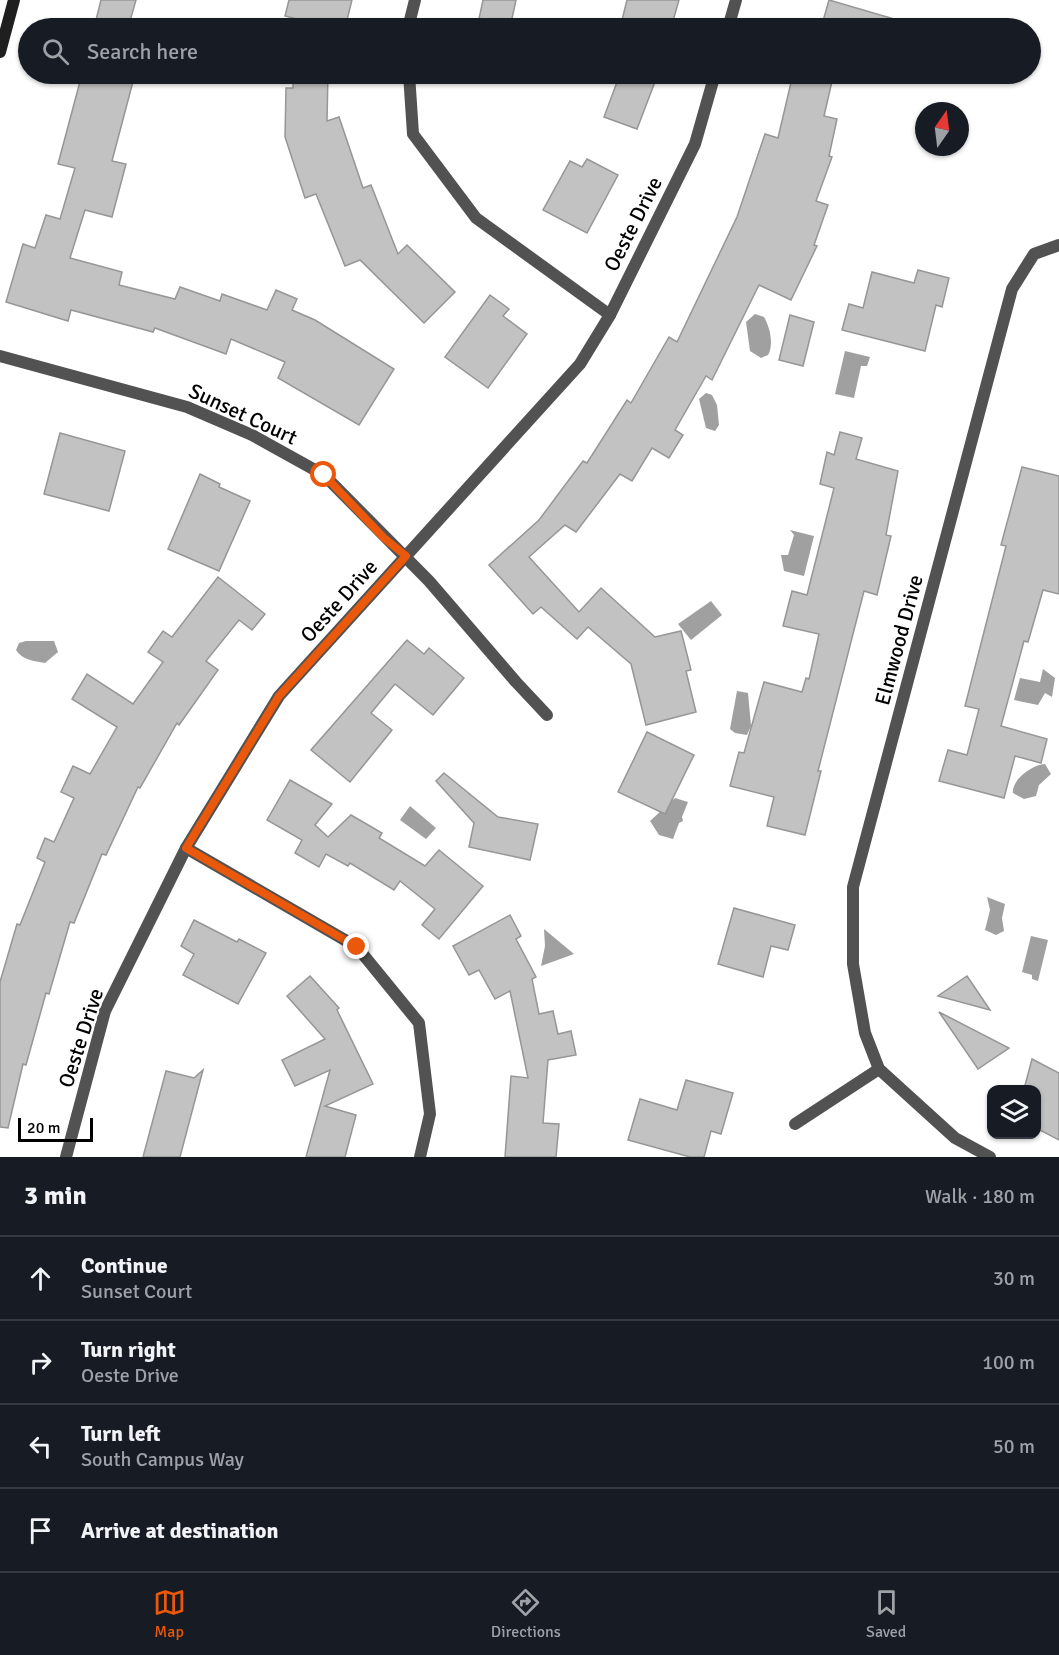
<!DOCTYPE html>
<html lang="en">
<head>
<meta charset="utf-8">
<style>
  body { margin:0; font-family:Signika,sans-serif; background:#242831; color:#f1f3f6 }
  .controls { position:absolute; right:18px; bottom:18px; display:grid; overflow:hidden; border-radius:12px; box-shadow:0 2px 4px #0004 }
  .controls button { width:54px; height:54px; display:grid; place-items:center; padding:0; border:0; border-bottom:2px solid #363941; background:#171b24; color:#f1f3f6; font:30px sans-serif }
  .compass { position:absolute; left:915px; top:102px; width:54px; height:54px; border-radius:50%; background:#171b24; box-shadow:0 2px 4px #0004; rotate:14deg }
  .scale { position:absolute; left:18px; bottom:15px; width:75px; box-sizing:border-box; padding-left:6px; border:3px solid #000; border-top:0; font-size:16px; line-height:21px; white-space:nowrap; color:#000; -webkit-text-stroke:4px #fff; paint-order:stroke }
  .stop { position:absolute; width:18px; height:18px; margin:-14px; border:4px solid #ea580c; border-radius:50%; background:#fff }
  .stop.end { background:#ea580c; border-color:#fff; box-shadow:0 2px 6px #0008 }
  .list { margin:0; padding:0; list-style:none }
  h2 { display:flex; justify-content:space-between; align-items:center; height:78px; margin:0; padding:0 24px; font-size:26px }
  h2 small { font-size:20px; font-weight:400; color:#9ea1a6 }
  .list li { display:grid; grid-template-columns:39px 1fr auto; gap:18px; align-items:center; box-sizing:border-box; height:84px; padding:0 24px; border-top:2px solid #363941 }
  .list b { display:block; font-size:22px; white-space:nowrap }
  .list p { margin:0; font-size:20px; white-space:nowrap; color:#9ea1a6 }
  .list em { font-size:20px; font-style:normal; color:#9ea1a6 }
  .icon { flex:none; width:33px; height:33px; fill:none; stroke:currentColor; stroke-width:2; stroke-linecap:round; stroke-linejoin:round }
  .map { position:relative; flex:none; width:1059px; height:1157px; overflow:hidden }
  .search { position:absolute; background:#171b24; box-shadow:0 2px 4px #0004; left:18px; right:18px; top:18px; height:66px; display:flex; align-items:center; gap:15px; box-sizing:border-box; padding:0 21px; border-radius:33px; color:#9ea1a6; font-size:22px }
  .sheet { height:414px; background:#171b24 }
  nav { display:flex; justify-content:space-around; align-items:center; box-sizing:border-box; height:84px; border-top:2px solid #363941; background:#171b24; font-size:16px; color:#9ea1a6 }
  nav a { display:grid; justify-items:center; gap:3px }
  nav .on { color:#ea580c }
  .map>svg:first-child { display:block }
  .water { fill:#a0a0a0 }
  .building { fill:#c2c2c2; stroke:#969696; stroke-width:1.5 }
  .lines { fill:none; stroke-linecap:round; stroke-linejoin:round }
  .minor { stroke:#525252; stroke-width:12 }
  .secondary { stroke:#1f1f1f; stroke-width:12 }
  .route { stroke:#ea580c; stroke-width:8 }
  .labels { text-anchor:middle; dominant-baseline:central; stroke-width:4.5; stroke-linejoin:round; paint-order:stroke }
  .street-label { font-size:21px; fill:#000; stroke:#fff }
</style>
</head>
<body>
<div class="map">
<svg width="1059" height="1157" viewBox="0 0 1059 1157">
  <rect width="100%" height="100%" fill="#fff"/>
  <g class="water">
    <path d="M 755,314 L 764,317 C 770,327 774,345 768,355 L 761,358 L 750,351 L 746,322 Z"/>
    <path d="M 845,351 L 870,357 L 867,366 L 861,366 L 854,398 L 835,394 Z"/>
    <path d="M 706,393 L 712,395 L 717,405 L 719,425 L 715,431 L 706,428 L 699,399 Z"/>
    <path d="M 790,530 L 814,536 L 804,576 L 784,571 L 781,555 L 788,555 L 794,535 Z"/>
    <path d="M 711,601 L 722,615 L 691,640 L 678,624 Z"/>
    <path d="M 26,641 L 54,641 L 58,652 L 45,663 C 34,661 22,660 16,650 L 19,643 Z"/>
    <path d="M 1043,669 L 1055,678 L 1052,697 L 1045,693 L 1038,705 L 1014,700 L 1020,678 L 1040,682 Z"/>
    <path d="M 737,691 L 748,693 L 751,726 L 747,735 L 735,733 L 730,729 Z"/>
    <path d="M 1045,764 L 1051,774 L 1039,785 L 1036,796 L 1024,799 L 1013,793 C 1011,780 1033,764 1045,764 Z"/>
    <path d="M 675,798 L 688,802 L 682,817 L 683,821 L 679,823 L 673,839 L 659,835 L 650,821 Z"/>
    <path d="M 410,806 L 436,828 L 426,839 L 400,820 Z"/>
    <path d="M 987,897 L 1005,904 L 1002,918 L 1004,931 L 996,935 L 985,930 L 990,910 Z"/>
    <path d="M 544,929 L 574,954 L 541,966 L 545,946 Z"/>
    <path d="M 1031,936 L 1048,940 L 1038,981 L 1032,979 L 1032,975 L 1022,972 Z"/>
  </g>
  <g class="building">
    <path d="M 101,0 L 136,0 L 128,28 L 94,28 Z"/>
    <path d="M 289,0 L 352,0 L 345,28 L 332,28 L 285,16 Z"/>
    <path d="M 483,0 L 516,0 L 510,28 L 477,28 Z"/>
    <path d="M 627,0 L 679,0 L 671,28 L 620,28 Z"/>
    <path d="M 829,0 L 908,23 L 907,28 L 821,28 Z"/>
    <path d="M 82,74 L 135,74 L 112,161 L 126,164 L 112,217 L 85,210 L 70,258 L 122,272 L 119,285 L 175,299 L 180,287 L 220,301 L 222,294 L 267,310 L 276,290 L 297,299 L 292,310 L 315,320 L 394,369 L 359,425 L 278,378 L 285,362 L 231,339 L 226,354 L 155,328 L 153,332 L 71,310 L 68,321 L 6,302 L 23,244 L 35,248 L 46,215 L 60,219 L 75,168 L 58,164 Z"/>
    <path d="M 293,74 L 328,74 L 327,121 L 339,117 L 363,188 L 371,185 L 398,254 L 407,245 L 455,292 L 424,323 L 360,260 L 345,266 L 316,194 L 305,198 L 285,137 L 286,88 L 293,88 Z"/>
    <path d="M 620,74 L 658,74 L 637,129 L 604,117 Z"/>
    <path d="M 793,74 L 817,74 L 833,77 L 824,116 L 837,119 L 829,156 L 832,157 L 816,201 L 828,205 L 814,245 L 817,246 L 791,300 L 759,285 L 712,380 L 706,376 L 675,430 L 683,435 L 669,458 L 652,448 L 632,481 L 620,474 L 576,532 L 565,525 L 529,557 L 579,612 L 601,588 L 655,637 L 681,631 L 691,670 L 686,671 L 696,712 L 646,725 L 631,664 L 588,627 L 577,639 L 541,607 L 533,614 L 489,565 L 539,520 L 583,461 L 587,463 L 627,400 L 631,403 L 669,337 L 677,342 L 737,217 L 765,134 L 778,138 Z"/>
    <path d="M 587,159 L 618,175 L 587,233 L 543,210 L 570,161 L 582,167 Z"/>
    <path d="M 918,270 L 949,278 L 942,307 L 936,305 L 925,351 L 842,330 L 849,304 L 863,308 L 872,272 L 914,283 Z"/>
    <path d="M 490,295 L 509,309 L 503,316 L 527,334 L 488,388 L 445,357 Z"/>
    <path d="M 790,315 L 814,322 L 803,366 L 779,360 Z"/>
    <path d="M 840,432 L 862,438 L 856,459 L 898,471 L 886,535 L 891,536 L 877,595 L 864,591 L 818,771 L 821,771 L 805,835 L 767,826 L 774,797 L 730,786 L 739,752 L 744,753 L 764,682 L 802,692 L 806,678 L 809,679 L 819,634 L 783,626 L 792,591 L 807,595 L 834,488 L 820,484 L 827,452 L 834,455 Z"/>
    <path d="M 60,433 L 125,451 L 109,511 L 44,494 Z"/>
    <path d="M 1022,467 L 1059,476 L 1059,594 L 1043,590 L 1028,642 L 1024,641 L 1001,726 L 1047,739 L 1041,763 L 1015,756 L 1004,798 L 939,781 L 948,750 L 967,755 L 979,709 L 965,706 L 1006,546 L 1001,545 Z"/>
    <path d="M 200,474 L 220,484 L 219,487 L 250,501 L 219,571 L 168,549 Z"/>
    <path d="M 218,577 L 265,614 L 252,630 L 239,620 L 206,661 L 218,670 L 179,725 L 177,723 L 140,788 L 138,787 L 106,855 L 102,854 L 74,923 L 70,922 L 49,994 L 46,993 L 26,1065 L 23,1064 L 8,1128 L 0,1127 L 0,982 L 17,924 L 20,925 L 45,862 L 37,858 L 45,838 L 54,842 L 74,798 L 61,792 L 73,766 L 90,774 L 117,727 L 72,699 L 87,674 L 133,704 L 163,662 L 148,652 L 163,631 L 172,637 Z"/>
    <path d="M 407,640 L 424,654 L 429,648 L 464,678 L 433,715 L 395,684 L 371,713 L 392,730 L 350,782 L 311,750 Z"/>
    <path d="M 647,732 L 694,755 L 665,814 L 618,792 Z"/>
    <path d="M 444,773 L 498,817 L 538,824 L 530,860 L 469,847 L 474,823 L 436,781 Z"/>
    <path d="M 290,780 L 332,804 L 315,825 L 328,837 L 351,815 L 382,833 L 379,838 L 425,866 L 439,850 L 483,886 L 439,939 L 422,925 L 435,909 L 400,881 L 394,890 L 350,863 L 348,866 L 326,854 L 319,867 L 295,853 L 302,840 L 267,820 Z"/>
    <path d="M 734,908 L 795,925 L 788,950 L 771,946 L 763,977 L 718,964 Z"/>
    <path d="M 510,915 L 521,936 L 516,939 L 536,977 L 532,979 L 539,1014 L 553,1011 L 558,1034 L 571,1031 L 576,1055 L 548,1060 L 543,1123 L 559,1124 L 556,1157 L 505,1157 L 511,1076 L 528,1078 L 510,991 L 495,999 L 479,970 L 469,975 L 453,946 Z"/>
    <path d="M 194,920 L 237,942 L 239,939 L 266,953 L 238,1004 L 183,975 L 194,954 L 181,946 Z"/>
    <path d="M 310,976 L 339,1008 L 337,1010 L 373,1084 L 325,1106 L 356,1115 L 345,1157 L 306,1157 L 330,1070 L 295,1086 L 282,1060 L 325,1039 L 287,996 Z"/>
    <path d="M 967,976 L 990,1010 L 938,996 Z"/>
    <path d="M 939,1012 L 1009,1048 L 978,1069 Z"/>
    <path d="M 1032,1059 L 1059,1073 L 1059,1140 L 1036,1128 L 1036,1089 L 1024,1089 Z"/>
    <path d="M 203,1070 L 180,1157 L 143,1157 L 166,1071 L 194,1078 Z"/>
    <path d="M 686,1080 L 733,1093 L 721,1134 L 711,1131 L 704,1157 L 690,1157 L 628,1140 L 640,1099 L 677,1110 Z"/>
  </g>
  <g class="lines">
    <g class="minor">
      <path d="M 408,28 L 415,0"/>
      <path d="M 728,28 L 736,0"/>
      <path d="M 409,74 L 413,134 L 476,218 L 610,315"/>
      <path d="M 0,356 L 187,407 L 252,435 L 324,475 L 429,581 L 516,682 L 547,715"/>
      <path d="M 186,848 L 357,947 L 419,1023 L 430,1114 L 420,1157"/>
      <path d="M 795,1124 L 879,1069"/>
      <path d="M 66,1157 L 105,1011 L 186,848 L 279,696 L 580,364 L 610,315 L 695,144 L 715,74"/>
      <path d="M 990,1157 L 955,1138 L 879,1069 L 865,1033 L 853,964 L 853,887 L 1012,289 L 1034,254 L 1059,245"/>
    </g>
    <path class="secondary" d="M 0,52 L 14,0"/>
  </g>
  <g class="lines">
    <path class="route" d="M 324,475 L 384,538 L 406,556 L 279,696 L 186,848 L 357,947"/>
  </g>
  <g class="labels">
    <g class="street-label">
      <text transform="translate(633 224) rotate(-63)">Oeste Drive</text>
      <text transform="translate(243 414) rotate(25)">Sunset Court</text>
      <text transform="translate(339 601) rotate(-48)">Oeste Drive</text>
      <text transform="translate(899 640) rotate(-75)">Elmwood Drive</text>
      <text transform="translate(81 1038) rotate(-72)">Oeste Drive</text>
    </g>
  </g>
</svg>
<div class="controls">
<button><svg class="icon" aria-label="layers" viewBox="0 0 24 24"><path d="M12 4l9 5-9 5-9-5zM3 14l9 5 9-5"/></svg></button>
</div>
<svg class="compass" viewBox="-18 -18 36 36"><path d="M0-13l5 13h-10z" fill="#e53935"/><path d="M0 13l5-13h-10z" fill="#9ea1a6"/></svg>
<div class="scale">20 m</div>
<div class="stop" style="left:324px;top:475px"></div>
<div class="stop end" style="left:357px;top:947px"></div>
<div class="search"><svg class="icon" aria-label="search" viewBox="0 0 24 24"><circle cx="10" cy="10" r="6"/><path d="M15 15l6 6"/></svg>Search here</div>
</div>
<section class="sheet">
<h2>3 min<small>Walk · 180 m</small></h2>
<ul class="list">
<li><svg class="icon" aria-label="ahead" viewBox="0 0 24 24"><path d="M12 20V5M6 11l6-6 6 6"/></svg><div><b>Continue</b><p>Sunset Court</p></div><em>30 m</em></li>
<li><svg class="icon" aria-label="right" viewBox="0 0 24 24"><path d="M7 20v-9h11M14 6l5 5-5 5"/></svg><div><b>Turn right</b><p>Oeste Drive</p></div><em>100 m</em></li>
<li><svg class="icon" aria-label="left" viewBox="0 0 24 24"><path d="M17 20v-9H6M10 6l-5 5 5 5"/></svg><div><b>Turn left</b><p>South Campus Way</p></div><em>50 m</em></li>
<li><svg class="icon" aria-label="arrive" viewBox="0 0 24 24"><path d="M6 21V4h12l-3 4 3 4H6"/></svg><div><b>Arrive at destination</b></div></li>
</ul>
</section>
<nav>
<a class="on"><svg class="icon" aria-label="map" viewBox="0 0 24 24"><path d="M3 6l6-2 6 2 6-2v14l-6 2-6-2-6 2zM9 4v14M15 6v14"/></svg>Map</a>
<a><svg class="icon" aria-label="directions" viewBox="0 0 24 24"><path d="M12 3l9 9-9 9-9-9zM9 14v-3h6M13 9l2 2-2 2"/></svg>Directions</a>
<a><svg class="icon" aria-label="saved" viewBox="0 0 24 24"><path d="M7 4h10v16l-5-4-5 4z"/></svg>Saved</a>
</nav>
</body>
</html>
